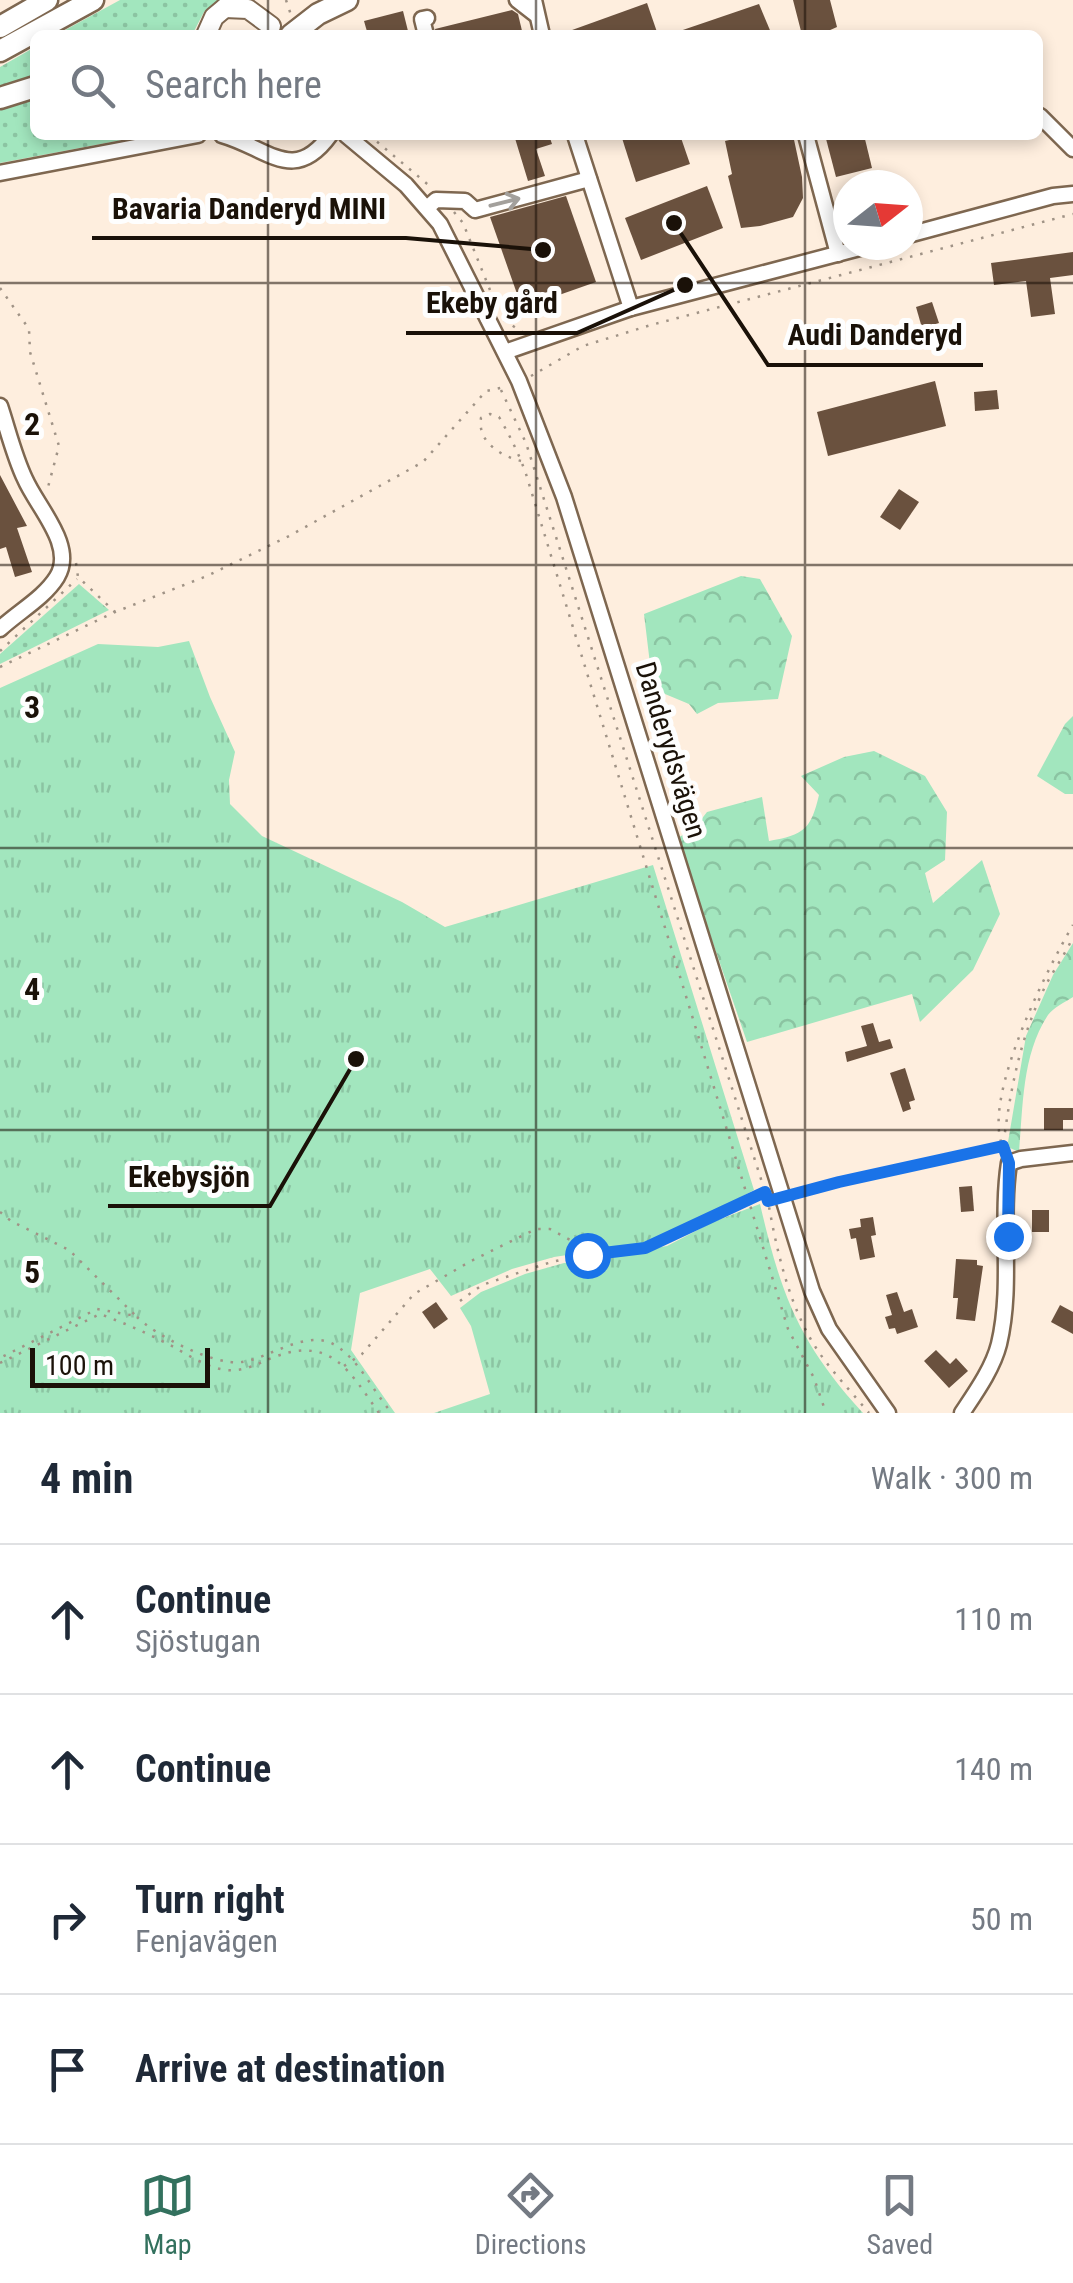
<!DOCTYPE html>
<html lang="en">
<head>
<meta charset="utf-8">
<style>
  body { margin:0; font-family:"Roboto Condensed",sans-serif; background:#f2f2f3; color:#1f2937 }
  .compass { position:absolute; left:833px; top:170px; width:90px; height:90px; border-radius:50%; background:#fff; box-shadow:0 5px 15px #0003; rotate:73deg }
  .scale { position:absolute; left:30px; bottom:25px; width:180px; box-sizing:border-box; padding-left:10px; border:5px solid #1a1108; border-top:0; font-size:28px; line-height:35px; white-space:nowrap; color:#1a1108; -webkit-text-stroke:8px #fefefe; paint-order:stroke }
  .stop { position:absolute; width:30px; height:30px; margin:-22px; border:8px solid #1a73e8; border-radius:50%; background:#fff }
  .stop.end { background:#1a73e8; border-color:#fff; box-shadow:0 2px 10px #0008 }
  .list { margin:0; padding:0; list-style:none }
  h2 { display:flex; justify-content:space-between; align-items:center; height:130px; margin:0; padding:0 40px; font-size:42px }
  h2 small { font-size:32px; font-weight:400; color:#747a83 }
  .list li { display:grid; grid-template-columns:65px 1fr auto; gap:30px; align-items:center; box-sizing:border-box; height:150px; padding:0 40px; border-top:2px solid #e0e1e3 }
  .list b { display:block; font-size:38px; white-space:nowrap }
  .list p { margin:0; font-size:32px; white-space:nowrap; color:#747a83 }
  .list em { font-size:32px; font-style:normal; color:#747a83 }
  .icon { flex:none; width:55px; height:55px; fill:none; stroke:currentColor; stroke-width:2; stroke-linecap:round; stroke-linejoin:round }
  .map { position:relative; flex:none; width:1073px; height:1413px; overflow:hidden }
  .search { position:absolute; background:#fff; box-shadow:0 5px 15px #0003; left:30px; right:30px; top:30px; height:110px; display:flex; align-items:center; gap:25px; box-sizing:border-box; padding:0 35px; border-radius:15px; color:#747a83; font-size:38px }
  .sheet { height:730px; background:#fff }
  nav { display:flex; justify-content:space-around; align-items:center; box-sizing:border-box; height:140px; border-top:2px solid #e0e1e3; background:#fff; font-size:28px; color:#747a83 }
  nav a { display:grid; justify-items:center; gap:5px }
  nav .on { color:#33715e }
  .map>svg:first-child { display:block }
  .grass { fill:url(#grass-dots) }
  .forest { fill:url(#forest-crowns) }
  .park { fill:url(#park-tufts) }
  .building { fill:#6a513e }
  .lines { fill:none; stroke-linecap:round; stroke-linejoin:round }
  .minor-casing { stroke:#7e6750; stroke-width:19 }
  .major-casing { stroke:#7e6750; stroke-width:22 }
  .highway-casing { stroke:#7e6750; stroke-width:25 }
  .path { stroke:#a09386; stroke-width:2.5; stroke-dasharray:2.5 8; stroke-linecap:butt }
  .minor { stroke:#fff; stroke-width:14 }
  .major { stroke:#fff; stroke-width:18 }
  .highway { stroke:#fff; stroke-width:20 }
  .oneway { stroke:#a3a09c }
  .route { stroke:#1a73e8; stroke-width:12 }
  .grid { fill:none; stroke:#1a1108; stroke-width:2.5; stroke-opacity:0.55 }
  .labels { text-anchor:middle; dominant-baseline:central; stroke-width:10; stroke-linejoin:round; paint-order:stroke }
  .street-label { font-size:28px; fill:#1a1108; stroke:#fefefe }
  .grid-label { font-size:32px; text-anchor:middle; font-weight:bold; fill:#1a1108; stroke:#fefefe; stroke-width:10; stroke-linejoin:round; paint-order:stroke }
  .leader { fill:none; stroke:#1a1108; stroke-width:4 }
  .callout-dot { fill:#1a1108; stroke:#fefefe; stroke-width:4 }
  .callout-label { font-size:30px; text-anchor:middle; font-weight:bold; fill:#1a1108; stroke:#fefefe; stroke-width:10; stroke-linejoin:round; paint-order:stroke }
</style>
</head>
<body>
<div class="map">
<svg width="1073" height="1413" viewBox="0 0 1073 1413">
  <defs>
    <pattern id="grass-dots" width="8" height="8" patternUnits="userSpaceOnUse" patternTransform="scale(2.5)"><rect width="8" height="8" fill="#a2e6be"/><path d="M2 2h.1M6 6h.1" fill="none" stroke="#8bc4a2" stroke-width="1.8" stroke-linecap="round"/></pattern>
    <pattern id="forest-crowns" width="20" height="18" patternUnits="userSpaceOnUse" patternTransform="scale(2.5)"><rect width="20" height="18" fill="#a2e6be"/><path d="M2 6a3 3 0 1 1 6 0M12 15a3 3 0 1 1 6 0" fill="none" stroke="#8bc4a2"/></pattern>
    <pattern id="park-tufts" width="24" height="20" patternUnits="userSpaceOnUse" patternTransform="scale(2.5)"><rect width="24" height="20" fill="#a2e6be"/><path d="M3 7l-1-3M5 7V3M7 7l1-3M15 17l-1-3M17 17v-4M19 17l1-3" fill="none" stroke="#8bc4a2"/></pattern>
  </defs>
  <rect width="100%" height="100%" fill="#feeede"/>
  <g class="grass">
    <path d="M 120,0 L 218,0 L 204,12 L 192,35 L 56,35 Z"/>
    <path d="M 35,47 L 35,77 L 0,90 L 0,67 Z"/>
    <path d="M 35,96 L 35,135 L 149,135 L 0,163 L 0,108 Z"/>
    <path d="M 79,584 L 109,610 L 0,664 L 0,654 Z"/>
  </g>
  <g class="forest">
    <path d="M 741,576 L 760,579 L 792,636 L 778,699 L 718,703 L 697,714 L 689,704 L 653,689 L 644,614 Z"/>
    <path d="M 1073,716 L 1073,794 L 1065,794 L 1037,776 L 1065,724 Z"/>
    <path d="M 874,751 L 925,776 L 947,812 L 945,860 L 925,873 L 933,903 L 982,860 L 1000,914 L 973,970 L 920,1022 L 912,994 L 747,1042 L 677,838 L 693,830 L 707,812 L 762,797 L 769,841 C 804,835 811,829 819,795 L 801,776 L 844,757 Z"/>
    <path d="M 1073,943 L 1073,997 C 1065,1002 1053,1008 1048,1015 C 1022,1054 1023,1107 1019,1152 L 1010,1148 L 1008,1142 L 1026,1036 L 1053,975 Z"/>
  </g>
  <g class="park">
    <path d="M 189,641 L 210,697 L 235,752 L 229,780 L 230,804 L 262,836 L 402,902 L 445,927 L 653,865 L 754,1190 L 680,1231 L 640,1244 L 554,1257 L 512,1269 L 451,1296 L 430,1269 L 360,1293 L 351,1350 L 395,1413 L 0,1413 L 0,688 L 98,644 L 158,647 Z"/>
    <path d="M 760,1204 C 781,1295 799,1343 863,1413 L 434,1413 L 490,1394 L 471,1326 L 460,1308 L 481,1292 L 525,1274 L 564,1263 L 667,1246 L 713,1222 Z"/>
  </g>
  <g class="building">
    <path d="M 793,0 L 830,0 L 837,27 L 828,31 L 829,35 L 802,35 Z"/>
    <path d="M 647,3 L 658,35 L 561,35 L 561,34 Z"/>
    <path d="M 759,4 L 772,35 L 674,35 L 674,33 Z"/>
    <path d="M 512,10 L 518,14 L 523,35 L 436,35 L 435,29 Z"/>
    <path d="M 403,11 L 409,35 L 368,35 L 364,21 Z"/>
    <path d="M 514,135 L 549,135 L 552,144 L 536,149 L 545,176 L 528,181 Z"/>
    <path d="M 621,135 L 680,135 L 690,164 L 636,182 Z"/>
    <path d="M 751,135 L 793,135 L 802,177 L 803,198 L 793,217 L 760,226 L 741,228 L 728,176 L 732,174 L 725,141 Z"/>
    <path d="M 825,135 L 864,135 L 872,168 L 836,177 Z"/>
    <path d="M 707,186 L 723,228 L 641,260 L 625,218 Z"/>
    <path d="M 566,196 L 596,282 L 522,308 L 490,217 Z"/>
    <path d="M 1073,252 L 1073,275 L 1050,278 L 1055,314 L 1031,317 L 1026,281 L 994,285 L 991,263 Z"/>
    <path d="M 932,302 L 939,323 L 922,328 L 916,307 Z"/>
    <path d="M 935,381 L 946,426 L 828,456 L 817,412 Z"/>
    <path d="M 997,390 L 999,409 L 975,411 L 974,392 Z"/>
    <path d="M 0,475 L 27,526 L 17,528 L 32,572 L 15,577 L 6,547 L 0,549 Z"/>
    <path d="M 899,489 L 919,502 L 900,530 L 880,517 Z"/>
    <path d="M 873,1023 L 879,1042 L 890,1039 L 893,1048 L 847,1062 L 845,1052 L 867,1046 L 861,1026 Z"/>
    <path d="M 905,1068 L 915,1100 L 909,1102 L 911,1109 L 903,1112 L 890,1073 Z"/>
    <path d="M 1044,1108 L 1073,1108 L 1073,1120 L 1063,1120 L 1063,1130 L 1044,1130 Z"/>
    <path d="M 972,1186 L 974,1211 L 961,1212 L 959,1187 Z"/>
    <rect x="1032" y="1210" width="17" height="22"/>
    <path d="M 873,1217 L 876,1235 L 871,1236 L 875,1257 L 860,1260 L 856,1238 L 851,1239 L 849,1229 L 861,1227 L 860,1219 Z"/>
    <path d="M 956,1259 L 977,1260 L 977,1265 L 983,1266 L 975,1321 L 956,1319 L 958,1298 L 953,1298 Z"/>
    <path d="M 897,1292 L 904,1312 L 912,1309 L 918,1327 L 897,1334 L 895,1328 L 889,1329 L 885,1317 L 892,1315 L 886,1295 Z"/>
    <path d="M 436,1302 L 448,1319 L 434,1329 L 422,1312 Z"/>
    <path d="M 1060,1305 L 1073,1312 L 1073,1334 L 1051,1322 Z"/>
    <path d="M 936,1350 L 950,1364 L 956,1358 L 968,1371 L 949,1388 L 924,1361 Z"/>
  </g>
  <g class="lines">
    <defs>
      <g id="minor">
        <path d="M 517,0 L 535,14"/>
        <path d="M 534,0 L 542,35"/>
        <path d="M 426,35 L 422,19 L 427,18"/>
        <path d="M 1040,116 L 1073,149"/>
        <path d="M 222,135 C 268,148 294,185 330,135"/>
        <path d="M 346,135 L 406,185 L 440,224 L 519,381 L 564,497 L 812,1291 L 829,1329 L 888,1413"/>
        <path d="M 575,135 L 631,308"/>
        <path d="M 806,135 L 838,254"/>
        <path d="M 0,173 L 198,135"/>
        <path d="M 427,208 L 436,200 L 465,201 L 475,210 L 589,179"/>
        <path d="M 908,235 L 1053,196 L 1073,194"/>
        <path d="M 505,352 L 631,308 L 871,245"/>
        <path d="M 0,406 C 8,430 14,456 25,479 C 37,507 76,546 57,577 C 44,598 18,612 0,629"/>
        <path d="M 962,1413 C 976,1392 993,1368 999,1344 C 1013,1285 1000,1222 1009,1163 L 1021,1159 L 1073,1153"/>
      </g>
      <g id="major">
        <path d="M 225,8 L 248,9 L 271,26"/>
        <path d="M 206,35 L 214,17 L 233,1"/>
      </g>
      <g id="highway">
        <path d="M 0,27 L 47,0"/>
        <path d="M 291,35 L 318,14 L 347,0"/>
        <path d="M 0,51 L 93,0"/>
        <path d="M 0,98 L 35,87"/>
      </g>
    </defs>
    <use href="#minor" class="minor-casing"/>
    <use href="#major" class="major-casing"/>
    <use href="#highway" class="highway-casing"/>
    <g class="path">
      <path d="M 286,0 L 291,15"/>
      <path d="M 369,135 L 432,188"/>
      <path d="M 454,212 L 463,223 L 494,300"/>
      <path d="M 0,288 L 29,329 L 30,352 L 59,446 L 47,491"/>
      <path d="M 504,320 L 522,332"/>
      <path d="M 531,376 L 583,346 L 651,325 L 1073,214"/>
      <path d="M 501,390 L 526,443 L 768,1201 C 777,1253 791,1315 823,1358 C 837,1377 854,1395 869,1413"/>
      <path d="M 521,461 C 501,456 477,442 481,418 L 490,414 L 499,417 C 510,436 519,454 526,474 L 788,1329 L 814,1378 L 826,1413"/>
      <path d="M 76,563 L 78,577 L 115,612"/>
      <path d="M 0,651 L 77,579"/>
      <path d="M 0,667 L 115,612 L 207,576 L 289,536 L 423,462 L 486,391 L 505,387"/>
      <path d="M 1005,1153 L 1003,1147 C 1010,1092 1019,1043 1042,993 C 1051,973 1064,957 1073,937"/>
      <path d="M 793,1193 L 1003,1147 C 981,1099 1047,969 1073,925"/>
      <path d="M 0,1212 L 11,1221 L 69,1250 L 136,1316 L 97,1309 L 0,1358"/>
      <path d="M 460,1301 L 482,1285 L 545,1264 L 575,1256 L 645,1248 L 766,1192"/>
      <path d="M 137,1317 C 156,1336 215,1366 242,1362 C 269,1358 304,1331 331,1343 C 357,1355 373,1392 392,1413"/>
      <path d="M 0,1363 L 100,1314 C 124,1323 147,1333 170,1345 C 187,1354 207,1368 226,1370 C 246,1372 260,1362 277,1356 C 333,1336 351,1374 379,1413"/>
      <path d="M 344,1366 L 362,1354 L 414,1294 L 471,1261 L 536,1229 L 550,1229 L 574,1242 L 586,1254"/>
    </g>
    <use href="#minor" class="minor"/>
    <use href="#major" class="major"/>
    <use href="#highway" class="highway"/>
  </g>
  <defs><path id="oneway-shaft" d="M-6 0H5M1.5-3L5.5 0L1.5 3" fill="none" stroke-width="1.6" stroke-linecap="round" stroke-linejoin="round" transform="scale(2.5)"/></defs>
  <use class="oneway" href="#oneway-shaft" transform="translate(505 202) rotate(-14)"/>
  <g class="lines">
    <path class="route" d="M 587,1255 L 645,1248 L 765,1192 L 768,1201 L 839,1182 L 1003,1146 L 1009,1163 L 1008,1236"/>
  </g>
  <path class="grid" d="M 268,0 L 268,35M 536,0 L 536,35M 805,0 L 805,35M 268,135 L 268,1413M 536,135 L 536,1413M 805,135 L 805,1413M 0,283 L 1073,283M 0,565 L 1073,565M 0,848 L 1073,848M 0,1130 L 1073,1130"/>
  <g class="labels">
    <g class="street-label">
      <text transform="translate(671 750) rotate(73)">Danderydsvägen</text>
    </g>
  </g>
  <g class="grid-label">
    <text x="32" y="435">2</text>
    <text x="32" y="718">3</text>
    <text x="32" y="1000">4</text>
    <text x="32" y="1283">5</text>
  </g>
  <path class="leader" d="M543 250L406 238H92M685 285L577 333H406M674 223L768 365H983M356 1059L270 1206H108"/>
  <g class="callout-dot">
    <circle cx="543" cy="250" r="10"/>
    <circle cx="685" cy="285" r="10"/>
    <circle cx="674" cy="223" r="10"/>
    <circle cx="356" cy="1059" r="10"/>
  </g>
  <g class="callout-label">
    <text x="249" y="219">Bavaria Danderyd MINI</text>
    <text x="492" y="313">Ekeby gård</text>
    <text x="875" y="345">Audi Danderyd</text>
    <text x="189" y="1187">Ekebysjön</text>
  </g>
</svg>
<svg class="compass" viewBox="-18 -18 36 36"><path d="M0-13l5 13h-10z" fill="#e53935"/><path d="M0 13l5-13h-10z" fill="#747a83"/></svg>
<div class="scale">100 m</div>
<div class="stop" style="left:587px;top:1255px"></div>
<div class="stop end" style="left:1008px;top:1236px"></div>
<div class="search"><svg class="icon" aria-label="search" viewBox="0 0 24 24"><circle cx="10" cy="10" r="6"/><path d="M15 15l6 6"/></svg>Search here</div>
</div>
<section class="sheet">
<h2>4 min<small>Walk · 300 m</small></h2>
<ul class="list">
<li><svg class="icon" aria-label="ahead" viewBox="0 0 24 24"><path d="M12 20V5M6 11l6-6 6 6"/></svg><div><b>Continue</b><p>Sjöstugan</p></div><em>110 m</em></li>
<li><svg class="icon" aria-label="ahead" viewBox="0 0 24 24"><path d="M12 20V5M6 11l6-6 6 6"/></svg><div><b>Continue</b></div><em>140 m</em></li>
<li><svg class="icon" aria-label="right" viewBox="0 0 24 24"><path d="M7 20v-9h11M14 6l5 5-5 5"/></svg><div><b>Turn right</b><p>Fenjavägen</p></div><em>50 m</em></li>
<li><svg class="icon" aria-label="arrive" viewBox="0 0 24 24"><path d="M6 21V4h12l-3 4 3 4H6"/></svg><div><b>Arrive at destination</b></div></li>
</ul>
</section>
<nav>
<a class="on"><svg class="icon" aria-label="map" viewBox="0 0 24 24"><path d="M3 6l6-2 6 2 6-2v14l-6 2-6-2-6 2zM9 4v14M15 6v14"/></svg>Map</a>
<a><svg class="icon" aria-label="directions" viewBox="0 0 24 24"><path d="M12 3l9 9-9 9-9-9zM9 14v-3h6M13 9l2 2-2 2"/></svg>Directions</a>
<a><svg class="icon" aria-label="saved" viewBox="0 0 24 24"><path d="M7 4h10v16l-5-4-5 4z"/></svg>Saved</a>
</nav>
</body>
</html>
